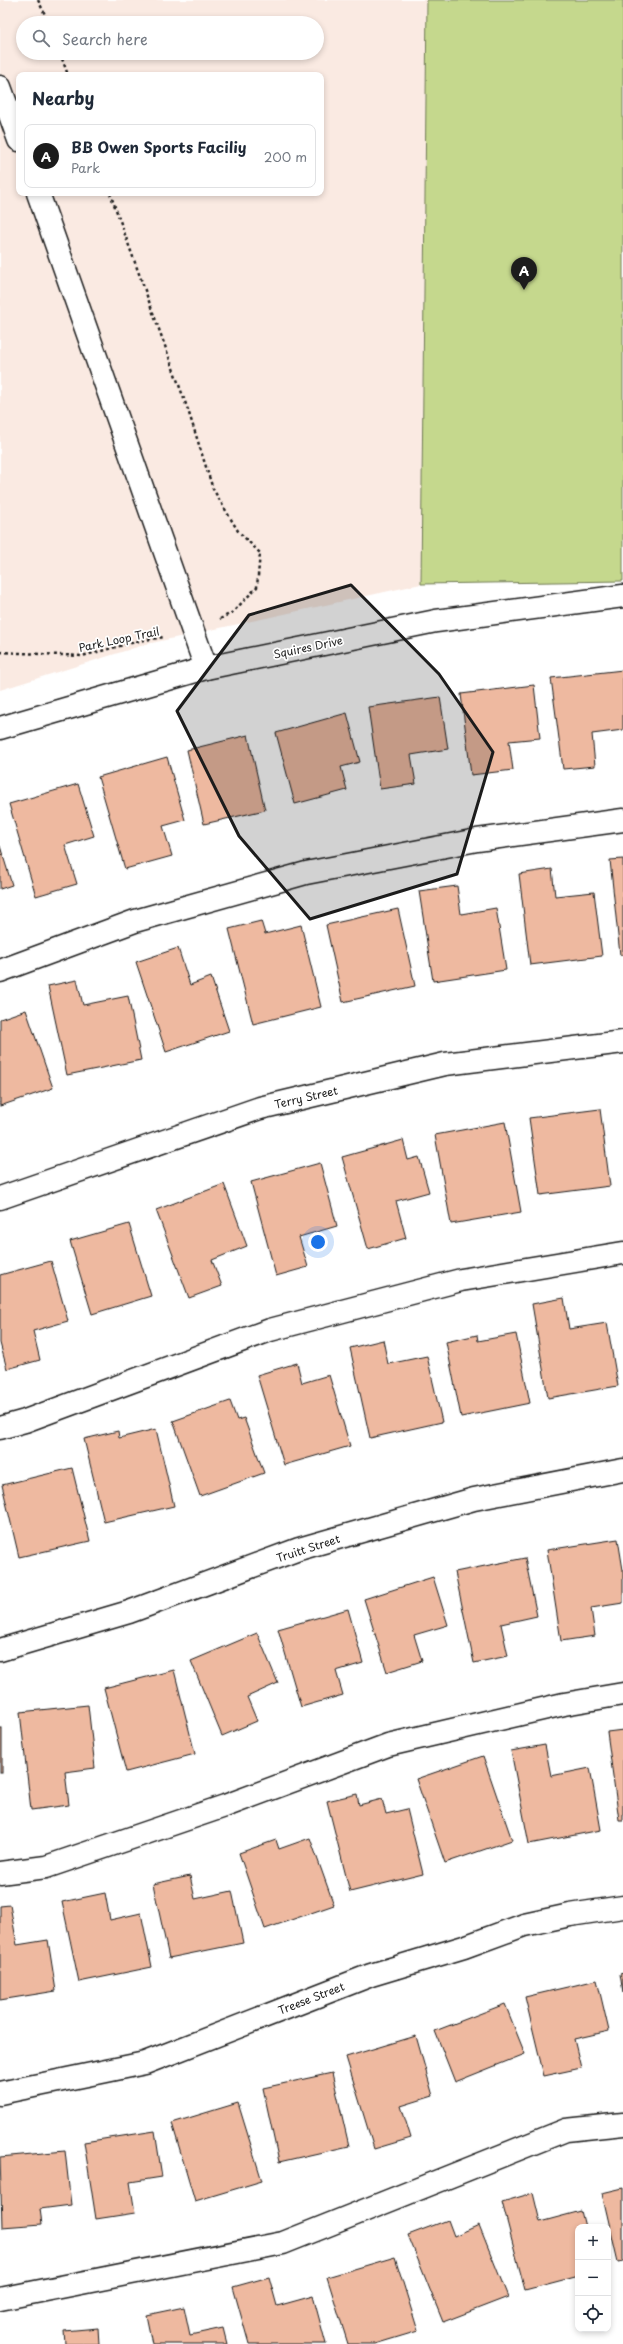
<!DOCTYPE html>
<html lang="en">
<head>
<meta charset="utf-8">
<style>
  body { margin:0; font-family:"Playpen Sans",sans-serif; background:#f2f2f3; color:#1f2937 }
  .controls { position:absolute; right:12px; bottom:12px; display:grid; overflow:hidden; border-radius:8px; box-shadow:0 2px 6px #0003 }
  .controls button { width:36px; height:36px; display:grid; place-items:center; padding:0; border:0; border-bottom:1px solid #e0e1e3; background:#fff; color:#1f2937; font:20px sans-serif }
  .you { position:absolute; left:318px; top:1242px; width:14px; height:14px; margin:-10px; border:3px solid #fff; border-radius:50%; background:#1a73e8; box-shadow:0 0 0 6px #1a73e833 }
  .badge { display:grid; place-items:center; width:26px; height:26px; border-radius:50%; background:#1c1c1c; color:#fff; font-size:13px; font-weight:700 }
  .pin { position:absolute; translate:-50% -33px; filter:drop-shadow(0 1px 2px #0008) }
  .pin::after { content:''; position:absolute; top:21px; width:14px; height:12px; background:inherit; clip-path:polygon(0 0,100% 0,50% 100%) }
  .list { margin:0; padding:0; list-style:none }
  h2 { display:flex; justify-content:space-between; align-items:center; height:52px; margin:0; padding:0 16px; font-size:17px }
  h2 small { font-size:13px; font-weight:400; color:#747a83 }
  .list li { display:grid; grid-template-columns:26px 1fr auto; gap:12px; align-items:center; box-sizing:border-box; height:64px; margin:0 8px 8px; padding:0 8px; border:1px solid #e0e1e3; border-radius:8px }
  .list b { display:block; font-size:15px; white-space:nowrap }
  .list p { margin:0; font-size:13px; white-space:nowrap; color:#747a83 }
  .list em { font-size:13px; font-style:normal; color:#747a83 }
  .icon { flex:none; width:22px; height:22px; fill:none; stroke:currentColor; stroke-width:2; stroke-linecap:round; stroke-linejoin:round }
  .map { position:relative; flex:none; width:623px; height:2344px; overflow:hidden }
  .search { position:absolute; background:#fff; box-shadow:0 2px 6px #0003; left:16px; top:16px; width:308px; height:44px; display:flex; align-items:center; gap:10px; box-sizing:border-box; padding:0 14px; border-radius:22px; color:#747a83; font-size:15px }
  .panel { position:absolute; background:#fff; box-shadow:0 2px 6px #0003; left:16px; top:72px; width:308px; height:124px; border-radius:8px }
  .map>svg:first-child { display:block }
  .built { fill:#faeae2; fill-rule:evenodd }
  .green { fill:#c5d88d; stroke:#707a54 }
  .building { fill:#eeb9a0; stroke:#1c1c1c }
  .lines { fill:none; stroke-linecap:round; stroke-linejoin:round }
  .minor-casing { stroke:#1c1c1c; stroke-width:25 }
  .path { stroke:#1c1c1c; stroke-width:2.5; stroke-dasharray:3 3; stroke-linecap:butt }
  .minor { stroke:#fff; stroke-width:22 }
  .marked { fill:#1c1c1c; fill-opacity:0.2; stroke:#1c1c1c; stroke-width:3; stroke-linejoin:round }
  .labels { text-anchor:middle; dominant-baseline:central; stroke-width:3.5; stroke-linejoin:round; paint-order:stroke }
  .street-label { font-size:11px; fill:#1c1c1c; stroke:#fff }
</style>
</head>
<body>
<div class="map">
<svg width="623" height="2344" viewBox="0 0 623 2344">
  <rect width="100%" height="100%" fill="#fff"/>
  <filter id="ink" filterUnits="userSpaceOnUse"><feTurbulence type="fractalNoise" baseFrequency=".025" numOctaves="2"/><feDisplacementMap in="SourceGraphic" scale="8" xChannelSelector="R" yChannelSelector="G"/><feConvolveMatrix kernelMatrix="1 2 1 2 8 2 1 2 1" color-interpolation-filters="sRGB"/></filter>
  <g filter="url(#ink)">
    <path class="built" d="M 0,0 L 427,0 L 421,584 L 147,644 L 0,690 ZM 23,23 L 317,23 L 317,53 L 23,53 ZM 19,75 L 321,75 L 321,193 L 19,193 Z"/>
    <path class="green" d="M 427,0 L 623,0 L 623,581 L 421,584 Z"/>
    <g class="building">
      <path d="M 623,670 L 623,730 L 592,734 L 595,766 L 563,769 L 551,678 Z"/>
      <path d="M 534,685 L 540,738 L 509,741 L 513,770 L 471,775 L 461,694 Z"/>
      <path d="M 440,697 L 448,749 L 411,755 L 416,784 L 380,789 L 368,707 Z"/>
      <path d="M 347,713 L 360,762 L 341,767 L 347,790 L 295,804 L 276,733 Z"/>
      <path d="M 248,735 L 265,810 L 204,824 L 187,750 Z"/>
      <path d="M 167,757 L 185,820 L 163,826 L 172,856 L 125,869 L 98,777 Z"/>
      <path d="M 78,784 L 94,836 L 65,845 L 77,884 L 36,896 L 9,804 Z"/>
      <path d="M 0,846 L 12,885 L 0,889 Z"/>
      <path d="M 623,859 L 623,955 L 620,955 L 610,860 Z"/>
      <path d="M 552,869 L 555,896 L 594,892 L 602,956 L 530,965 L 519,874 Z"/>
      <path d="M 457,886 L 461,914 L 496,908 L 506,970 L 433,981 L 419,891 Z"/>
      <path d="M 398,909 L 415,986 L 343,1002 L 326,925 Z"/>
      <path d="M 261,921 L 265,934 L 301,925 L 321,1007 L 253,1024 L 229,929 Z"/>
      <path d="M 178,948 L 190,985 L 211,977 L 229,1031 L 166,1052 L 136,962 Z"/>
      <path d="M 77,980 L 83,1005 L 128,996 L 141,1060 L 67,1075 L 48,986 Z"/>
      <path d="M 26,1010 L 53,1088 L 0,1106 L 0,1019 Z"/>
      <path d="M 600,1109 L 610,1186 L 540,1195 L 529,1118 Z"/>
      <path d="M 505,1122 L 521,1212 L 451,1224 L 435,1135 Z"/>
      <path d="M 403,1140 L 408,1160 L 419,1157 L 429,1192 L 396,1201 L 406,1238 L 368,1249 L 342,1157 Z"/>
      <path d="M 320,1163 L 337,1226 L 299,1237 L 308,1267 L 276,1276 L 251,1182 Z"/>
      <path d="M 224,1184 L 247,1246 L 212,1260 L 222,1286 L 189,1298 L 156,1210 Z"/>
      <path d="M 129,1224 L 151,1296 L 92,1314 L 70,1241 Z"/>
      <path d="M 51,1261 L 68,1321 L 33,1331 L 40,1360 L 7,1369 L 0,1343 L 0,1275 Z"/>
      <path d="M 564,1298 L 569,1329 L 607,1323 L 618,1386 L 548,1398 L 532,1304 Z"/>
      <path d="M 516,1334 L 530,1403 L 461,1417 L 446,1342 L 477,1335 L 478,1341 Z"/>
      <path d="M 383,1340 L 388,1364 L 427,1356 L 442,1422 L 370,1438 L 350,1348 Z"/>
      <path d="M 297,1363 L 302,1383 L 329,1375 L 350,1446 L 284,1465 L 257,1375 Z"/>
      <path d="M 230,1401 L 237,1420 L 244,1418 L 264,1473 L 200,1496 L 173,1421 Z"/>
      <path d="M 156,1429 L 174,1506 L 104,1522 L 84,1439 L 118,1431 L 119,1438 Z"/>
      <path d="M 72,1468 L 90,1541 L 19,1557 L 2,1485 Z"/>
      <path d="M 618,1539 L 623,1570 L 623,1603 L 591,1608 L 595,1636 L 561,1641 L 547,1550 Z"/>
      <path d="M 525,1558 L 537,1616 L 501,1624 L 508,1656 L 474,1663 L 455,1572 Z"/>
      <path d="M 433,1577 L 448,1625 L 414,1635 L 422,1661 L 387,1672 L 364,1599 Z"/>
      <path d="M 348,1609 L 363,1663 L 336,1671 L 343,1695 L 301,1707 L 278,1629 Z"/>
      <path d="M 257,1633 L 278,1683 L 247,1697 L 257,1721 L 222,1736 L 191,1661 Z"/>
      <path d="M 174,1670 L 195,1754 L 126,1772 L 104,1688 Z"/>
      <path d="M 88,1705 L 95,1768 L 65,1772 L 69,1805 L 31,1810 L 20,1712 Z"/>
      <rect x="0" y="1728" width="2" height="45"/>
      <path d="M 623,1730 L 623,1820 L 619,1820 L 607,1732 Z"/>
      <path d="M 545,1745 L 551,1776 L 590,1768 L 601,1830 L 529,1844 L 511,1751 Z"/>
      <path d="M 483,1756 L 512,1840 L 445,1863 L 416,1779 Z"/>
      <path d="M 357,1794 L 359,1805 L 382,1799 L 386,1814 L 407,1809 L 423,1874 L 350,1892 L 327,1801 Z"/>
      <path d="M 310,1838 L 334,1905 L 265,1929 L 239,1853 L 276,1840 L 279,1849 Z"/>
      <path d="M 190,1876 L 195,1899 L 232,1891 L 243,1943 L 169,1958 L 153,1884 Z"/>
      <path d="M 105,1893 L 110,1920 L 141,1913 L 152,1967 L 79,1982 L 62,1902 Z"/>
      <path d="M 10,1905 L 17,1945 L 48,1940 L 56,1991 L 0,2000 L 0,1906 Z"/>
      <path d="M 623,1973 L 623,1993 L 620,1974 Z"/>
      <path d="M 597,1980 L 609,2031 L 574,2039 L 581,2068 L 544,2076 L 525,1997 Z"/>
      <path d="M 505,2004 L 525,2054 L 455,2082 L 435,2031 Z"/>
      <path d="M 416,2036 L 433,2096 L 401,2106 L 411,2138 L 374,2149 L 346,2057 Z"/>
      <path d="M 332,2073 L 349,2146 L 279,2162 L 263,2088 Z"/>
      <path d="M 238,2103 L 262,2181 L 195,2201 L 172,2123 Z"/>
      <path d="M 155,2131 L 162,2177 L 130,2182 L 135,2213 L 96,2219 L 84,2142 Z"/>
      <path d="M 65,2151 L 71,2205 L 40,2209 L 42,2224 L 2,2227 L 0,2157 Z"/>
      <path d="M 623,2188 L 623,2261 L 618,2262 L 602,2193 Z"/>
      <path d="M 533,2193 L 540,2222 L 581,2211 L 585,2227 L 578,2227 L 578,2276 L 525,2290 L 502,2202 Z"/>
      <path d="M 448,2220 L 454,2236 L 479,2225 L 508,2297 L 443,2322 L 408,2235 Z"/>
      <path d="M 395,2257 L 418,2331 L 375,2344 L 348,2344 L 327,2277 Z"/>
      <path d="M 269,2277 L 277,2306 L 313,2296 L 326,2344 L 249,2344 L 233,2287 Z"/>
      <path d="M 184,2307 L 190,2335 L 223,2328 L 227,2344 L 152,2344 L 146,2315 Z"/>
      <path d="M 98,2328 L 99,2344 L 65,2344 L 64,2331 Z"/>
    </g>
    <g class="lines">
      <defs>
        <g id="minor">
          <path d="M 0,87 L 19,140"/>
          <path d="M 38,193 L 206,668"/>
          <path d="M 0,728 L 206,668 L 436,621 L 623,596"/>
          <path d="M 0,971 L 135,921 L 306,873 L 477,840 L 623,820"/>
          <path d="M 0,1198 L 260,1108 L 445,1064 L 623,1042"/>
          <path d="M 0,1428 L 25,1421 L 270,1330 L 461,1280 L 623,1253"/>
          <path d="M 0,1650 L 129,1612 L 299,1549 L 474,1499 L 623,1470"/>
          <path d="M 0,1873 L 46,1867 L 225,1806 L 388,1745 L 564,1704 L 623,1694"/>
          <path d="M 0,2093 L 145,2063 L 371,1975 L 464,1947 L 524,1925 L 570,1915 L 623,1907"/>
          <path d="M 0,2299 L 283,2243 L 566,2130 L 623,2124"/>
        </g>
      </defs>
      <use href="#minor" class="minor-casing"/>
      <g class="path">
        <path d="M 38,0 L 49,23"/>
        <path d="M 60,53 L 68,75"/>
        <path d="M 110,193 L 188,410 L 213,489 L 238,531 L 260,553 L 257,587 L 233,612 L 220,619"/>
        <path d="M 0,652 L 82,656 L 139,641 L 164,637"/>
      </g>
      <use href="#minor" class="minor"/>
    </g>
  </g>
  <path class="marked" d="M 351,585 L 439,674 L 493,752 L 457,874 L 310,919 L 239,836 L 177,711 L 249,615 Z"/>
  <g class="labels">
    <g class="street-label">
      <text transform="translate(119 639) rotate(-12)">Park Loop Trail</text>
      <text transform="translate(308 647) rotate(-12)">Squires Drive</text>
      <text transform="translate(306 1097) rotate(-13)">Terry Street</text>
      <text transform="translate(308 1548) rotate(-18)">Truitt Street</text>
      <text transform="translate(311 1998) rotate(-21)">Treese Street</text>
    </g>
  </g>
</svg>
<div class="controls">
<button>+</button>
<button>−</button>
<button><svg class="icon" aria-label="locate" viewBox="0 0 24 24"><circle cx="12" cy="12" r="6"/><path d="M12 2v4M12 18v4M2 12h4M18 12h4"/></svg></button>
</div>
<div class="you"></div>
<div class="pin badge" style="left:524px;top:290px">A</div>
<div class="search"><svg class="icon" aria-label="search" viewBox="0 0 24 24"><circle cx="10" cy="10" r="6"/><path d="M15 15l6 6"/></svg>Search here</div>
<section class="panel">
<h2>Nearby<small></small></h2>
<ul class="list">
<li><span class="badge">A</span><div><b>BB Owen Sports Faciliy</b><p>Park</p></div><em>200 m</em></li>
</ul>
</section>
</div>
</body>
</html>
